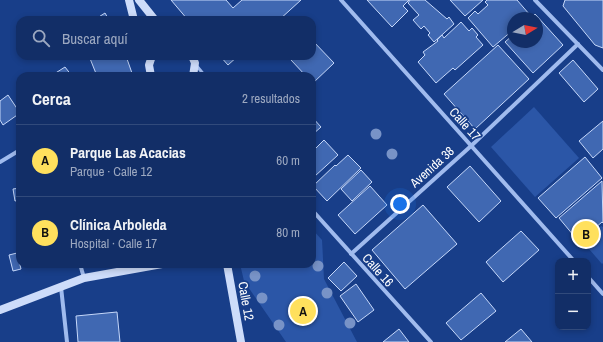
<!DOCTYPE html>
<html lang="es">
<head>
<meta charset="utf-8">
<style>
  body { margin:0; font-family:"Archivo Narrow",sans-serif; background:#1f3a70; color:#f1f3f6 }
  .controls { position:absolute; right:12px; bottom:12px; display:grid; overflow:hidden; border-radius:8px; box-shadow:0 2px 6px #0003 }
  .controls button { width:36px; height:36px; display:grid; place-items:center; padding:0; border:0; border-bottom:1px solid #314a7b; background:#122e67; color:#f1f3f6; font:20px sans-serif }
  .compass { position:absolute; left:507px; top:12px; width:36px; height:36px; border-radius:50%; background:#122e67; box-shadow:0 2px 6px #0003; rotate:80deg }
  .you { position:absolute; left:400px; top:204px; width:14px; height:14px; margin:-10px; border:3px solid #fff; border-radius:50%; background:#1a73e8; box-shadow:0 0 0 6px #1a73e833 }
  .badge { display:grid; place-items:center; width:26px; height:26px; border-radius:50%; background:#ffe05d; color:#111; font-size:13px; font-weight:700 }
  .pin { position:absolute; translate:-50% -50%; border:2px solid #fff; box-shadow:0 1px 4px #0006 }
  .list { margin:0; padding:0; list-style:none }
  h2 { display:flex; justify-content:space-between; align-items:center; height:52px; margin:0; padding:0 16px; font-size:17px }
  h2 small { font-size:13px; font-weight:400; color:#9ca8c0 }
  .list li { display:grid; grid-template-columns:26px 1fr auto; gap:12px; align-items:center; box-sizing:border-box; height:72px; padding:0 16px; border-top:1px solid #314a7b }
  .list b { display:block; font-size:15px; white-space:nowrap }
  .list p { margin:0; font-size:13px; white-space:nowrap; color:#9ca8c0 }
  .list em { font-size:13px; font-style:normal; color:#9ca8c0 }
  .icon { flex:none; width:22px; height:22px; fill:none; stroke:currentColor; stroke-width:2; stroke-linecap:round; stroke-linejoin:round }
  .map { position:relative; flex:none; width:603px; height:342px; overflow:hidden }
  .search { position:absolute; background:#122e67; box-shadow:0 2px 6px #0003; left:16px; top:16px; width:300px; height:44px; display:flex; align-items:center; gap:10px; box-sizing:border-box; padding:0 14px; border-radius:12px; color:#9ca8c0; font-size:15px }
  .panel { position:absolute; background:#122e67; box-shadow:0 2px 6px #0003; left:16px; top:72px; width:300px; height:196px; border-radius:12px }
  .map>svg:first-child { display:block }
  .green { fill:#2b56a7 }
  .building { fill:#4068b2; stroke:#c6d8fa }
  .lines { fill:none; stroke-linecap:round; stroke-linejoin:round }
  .lane { stroke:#a0bbee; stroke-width:3 }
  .street { stroke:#a0bbee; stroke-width:4 }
  .secondary { stroke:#cddcfa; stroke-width:8 }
  .tree { fill:#7893c7 }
  .labels { text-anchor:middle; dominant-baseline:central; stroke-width:3.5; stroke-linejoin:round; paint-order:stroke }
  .street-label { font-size:13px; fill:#fff; stroke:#183e89 }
</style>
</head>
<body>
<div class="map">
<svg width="603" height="342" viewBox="0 0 603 342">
  <rect width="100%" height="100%" fill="#183e89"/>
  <g class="green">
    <path d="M 534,107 L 579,158 L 535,197 L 491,147 Z"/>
    <path d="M 601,226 L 603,227 L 603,263 L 602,264 L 583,242 Z"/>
    <path d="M 312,229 L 322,240 L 324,279 L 357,342 L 286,342 L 244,281 L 240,264 L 312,264 Z"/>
  </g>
  <g class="building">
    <path d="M 171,0 L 226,0 L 233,8 L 242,0 L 301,0 L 279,20 L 188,20 Z"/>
    <path d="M 367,0 L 409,0 L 403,6 L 408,11 L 392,27 Z"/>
    <path d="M 410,0 L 425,0 L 447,19 L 449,17 L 454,24 L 434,42 L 428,35 L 430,33 L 424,26 L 421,29 L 413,20 L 419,15 L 408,3 Z"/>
    <path d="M 450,0 L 483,0 L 465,16 Z"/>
    <path d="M 487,0 L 517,0 L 530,15 L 526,18 L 513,18 L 513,30 L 493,47 L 468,18 L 475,11 L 478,14 L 488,5 L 485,2 Z"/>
    <path d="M 565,0 L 603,0 L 603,48 L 595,45 L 563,6 Z"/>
    <path d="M 105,13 L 109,20 L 94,20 Z"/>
    <path d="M 535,14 L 563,45 L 533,73 L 505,42 L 513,35 L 513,42 L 537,42 L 537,18 L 531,18 Z"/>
    <path d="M 461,22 L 469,31 L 472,28 L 478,35 L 476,37 L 483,45 L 455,70 L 453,68 L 436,83 L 418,62 L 425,55 L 423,52 L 438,41 L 437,40 L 442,35 L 444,38 Z"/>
    <path d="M 312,40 L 334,63 L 313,83 L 312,76 L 306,76 L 291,60 L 295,56 L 312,56 Z"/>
    <path d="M 498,45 L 529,79 L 475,129 L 444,94 Z"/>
    <path d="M 89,56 L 126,56 L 133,76 L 97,76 Z"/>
    <path d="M 220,56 L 238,56 L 228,65 Z"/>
    <path d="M 573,60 L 598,89 L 584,102 L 559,73 Z"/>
    <path d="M 65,67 L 72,76 L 55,76 L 54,74 Z"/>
    <path d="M 8,95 L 20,113 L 3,125 L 0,120 L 0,101 Z"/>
    <path d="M 312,117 L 321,127 L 312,135 Z"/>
    <path d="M 603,121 L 603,149 L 593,158 L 579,141 Z"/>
    <path d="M 324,140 L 338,155 L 315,176 L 312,173 L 312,145 L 315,149 Z"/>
    <path d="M 348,155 L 361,168 L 327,201 L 313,186 L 335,165 L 336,166 Z"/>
    <path d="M 585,157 L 602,178 L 556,218 L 538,198 Z"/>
    <path d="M 470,166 L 501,201 L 479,222 L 447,187 Z"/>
    <path d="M 361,170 L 372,182 L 352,201 L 341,189 Z"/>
    <path d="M 602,181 L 603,223 L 602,222 L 579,242 L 559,218 Z"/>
    <path d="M 370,186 L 387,205 L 355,234 L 338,215 Z"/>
    <path d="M 20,188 L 20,200 L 15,201 L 13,189 Z"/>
    <path d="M 423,205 L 457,244 L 405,289 L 372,250 Z"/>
    <path d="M 521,231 L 539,250 L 503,282 L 486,262 Z"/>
    <path d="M 17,253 L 21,269 L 13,271 L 9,255 Z"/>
    <path d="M 344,262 L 357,276 L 341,291 L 328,278 Z"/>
    <path d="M 356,284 L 374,310 L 358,322 L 340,296 Z"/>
    <path d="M 481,293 L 496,311 L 461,340 L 446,323 Z"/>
    <path d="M 117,312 L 120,342 L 78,342 L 76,316 Z"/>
    <path d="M 399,329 L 409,342 L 383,342 Z"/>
    <path d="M 521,329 L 532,342 L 505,342 Z"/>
  </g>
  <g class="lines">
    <path class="lane" d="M 196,65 L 205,76"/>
    <g class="street">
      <path d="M 341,0 L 574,261"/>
      <path d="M 535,0 L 603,70"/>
      <path d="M 0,162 L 20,150"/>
      <path d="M 312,210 L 431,342"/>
      <path d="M 351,254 L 471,146 L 578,44"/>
      <path d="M 80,264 L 84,278"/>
      <path d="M 588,277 L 603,294"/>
      <path d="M 61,287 L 67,342"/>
    </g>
    <g class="secondary">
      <path d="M 129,0 L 134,20"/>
      <path d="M 139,0 L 155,20"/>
      <path d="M 192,56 L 195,63 L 193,76"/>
      <path d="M 151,76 L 149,65 L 152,56"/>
      <path d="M 227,264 L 241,342"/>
      <path d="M 0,310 L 84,278 L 162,264"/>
    </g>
  </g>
  <g class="tree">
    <circle cx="376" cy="134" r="5.5"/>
    <circle cx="392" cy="154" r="5.5"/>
    <circle cx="318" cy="266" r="5.5"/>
    <circle cx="255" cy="276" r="5.5"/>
    <circle cx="327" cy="293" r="5.5"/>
    <circle cx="262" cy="298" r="5.5"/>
    <circle cx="350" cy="323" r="5.5"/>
    <circle cx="279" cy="325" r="5.5"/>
  </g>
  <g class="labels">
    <g class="street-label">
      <text transform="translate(465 124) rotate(48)">Calle 17</text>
      <text transform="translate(432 167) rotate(-42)">Avenida 38</text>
      <text transform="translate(378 270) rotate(48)">Calle 16</text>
      <text transform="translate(246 301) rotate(80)">Calle 12</text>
    </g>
  </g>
</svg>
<div class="controls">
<button>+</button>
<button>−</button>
</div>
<svg class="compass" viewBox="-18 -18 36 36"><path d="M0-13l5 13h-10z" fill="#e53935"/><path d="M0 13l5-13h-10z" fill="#9ca8c0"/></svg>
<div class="you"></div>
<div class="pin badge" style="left:303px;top:311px">A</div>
<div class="pin badge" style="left:586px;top:234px">B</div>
<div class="search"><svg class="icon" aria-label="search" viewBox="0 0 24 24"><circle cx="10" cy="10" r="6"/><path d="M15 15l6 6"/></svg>Buscar aquí</div>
<section class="panel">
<h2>Cerca<small>2 resultados</small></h2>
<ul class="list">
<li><span class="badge">A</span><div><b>Parque Las Acacias</b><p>Parque · Calle 12</p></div><em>60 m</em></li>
<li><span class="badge">B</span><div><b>Clínica Arboleda</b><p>Hospital · Calle 17</p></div><em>80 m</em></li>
</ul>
</section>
</div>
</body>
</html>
